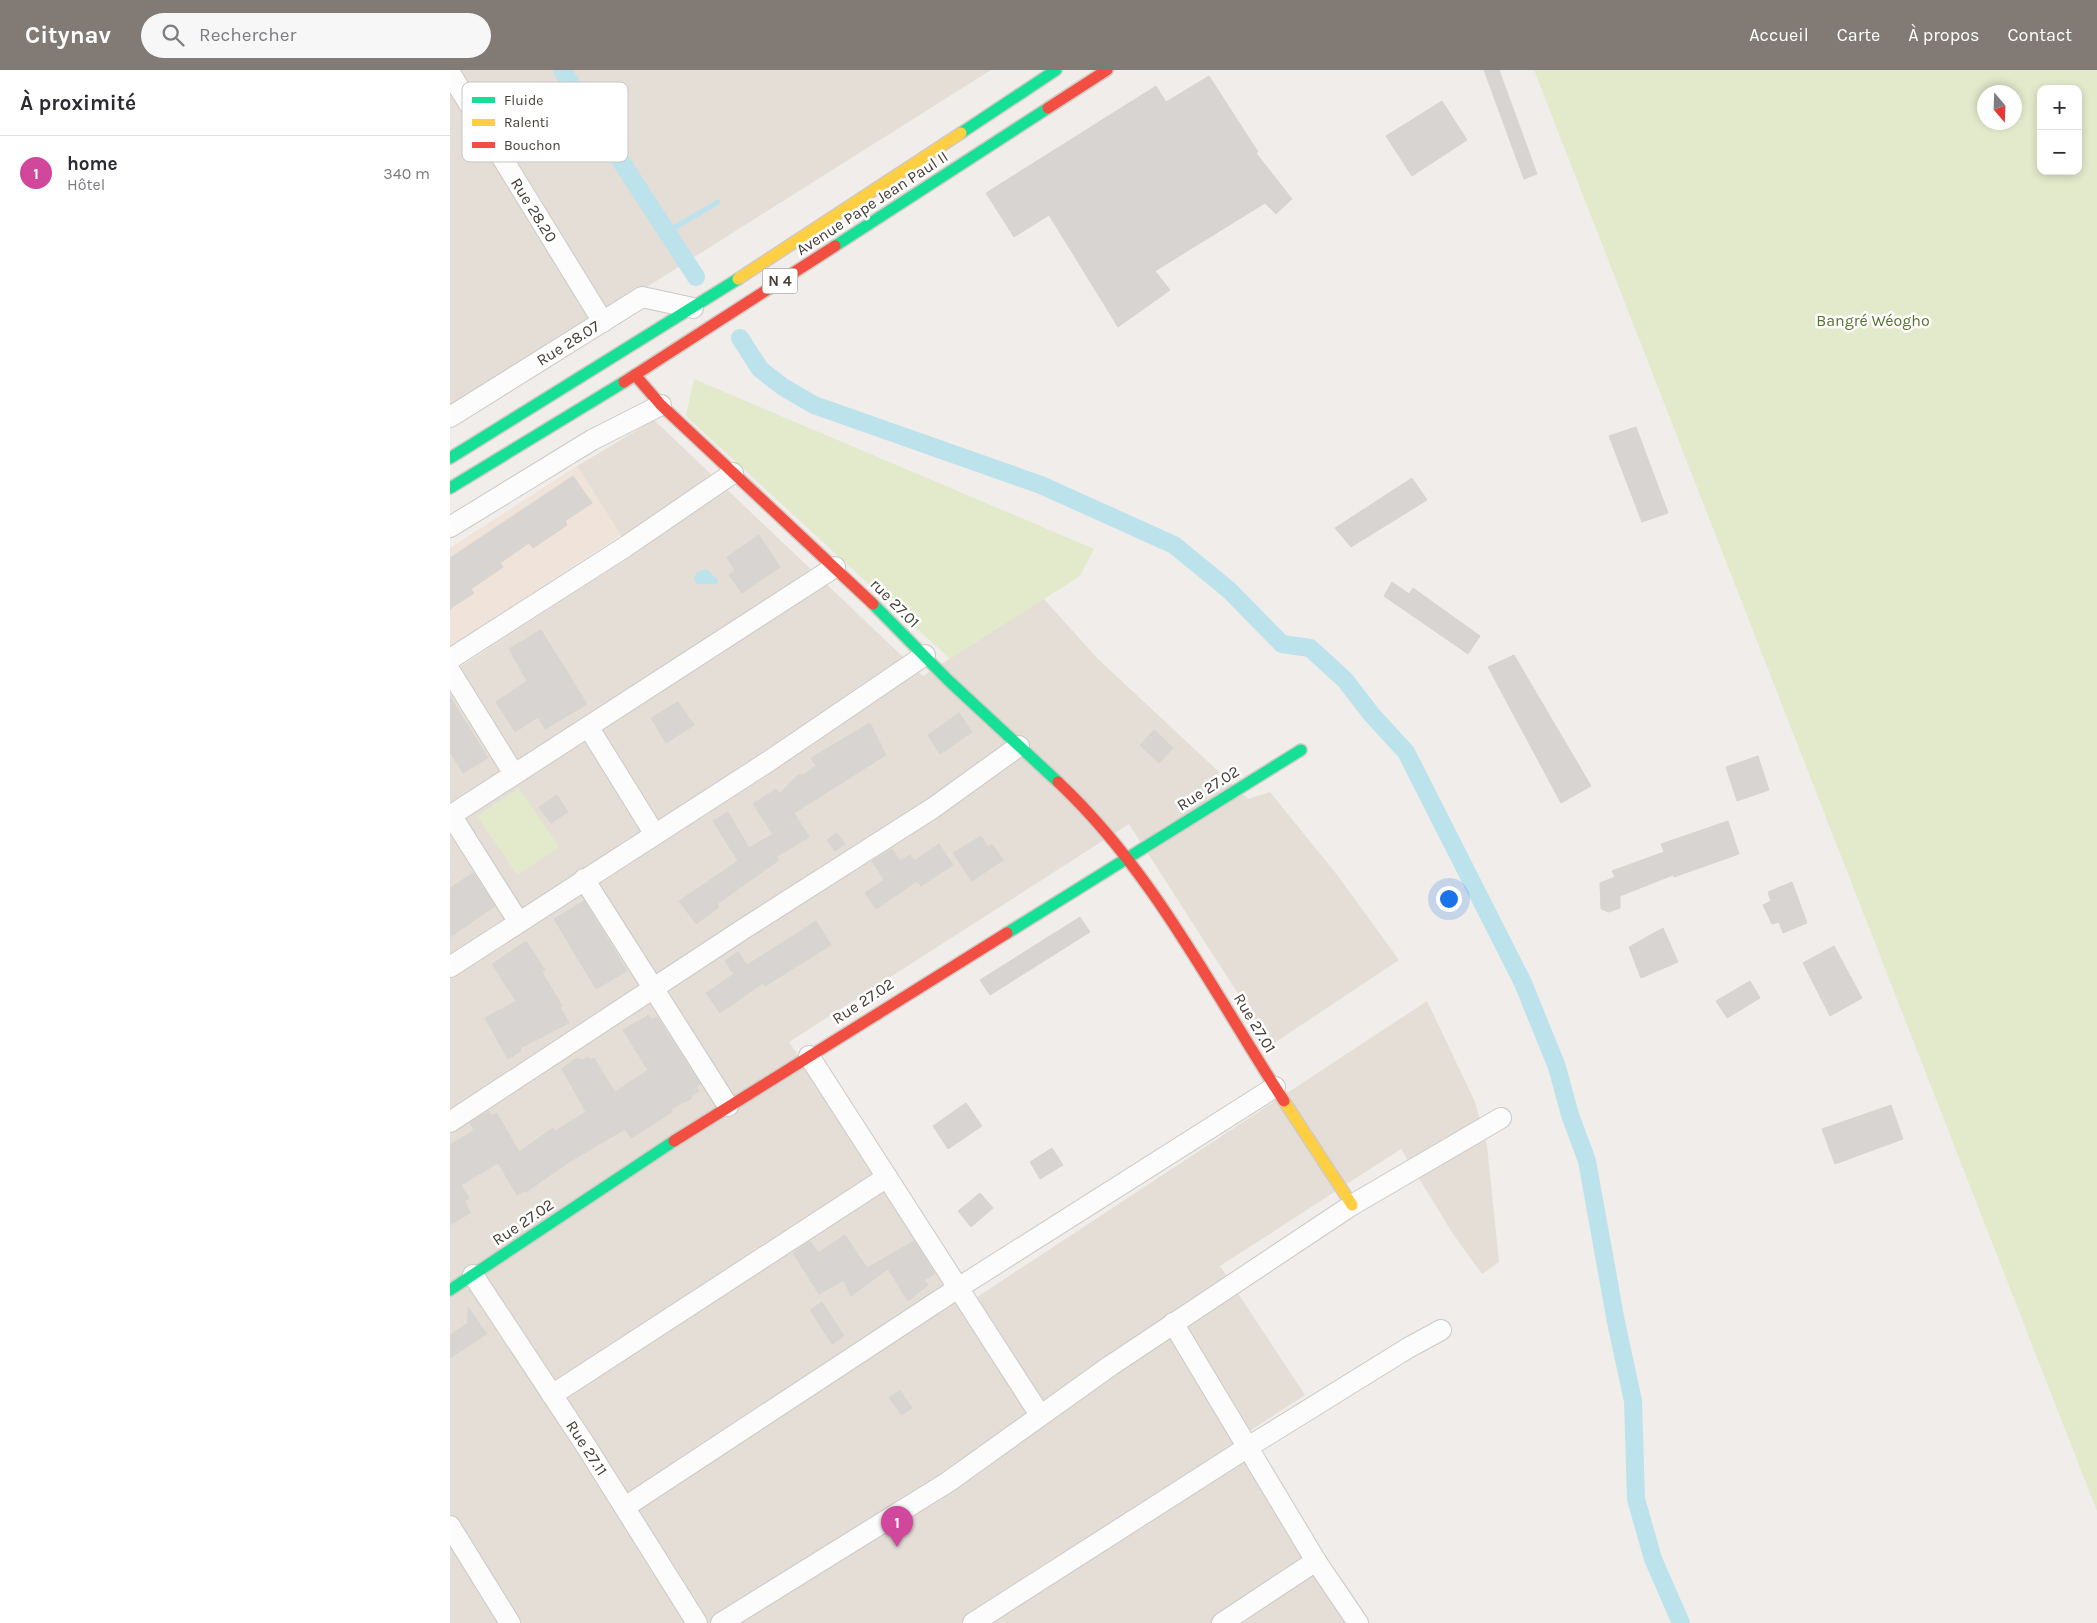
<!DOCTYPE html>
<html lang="fr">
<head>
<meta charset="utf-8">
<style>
  body { margin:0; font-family:Karla,sans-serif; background:#f7f7f7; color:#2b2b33 }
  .controls { position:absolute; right:15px; top:15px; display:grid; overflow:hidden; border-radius:10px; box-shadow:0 2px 8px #0003 }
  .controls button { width:45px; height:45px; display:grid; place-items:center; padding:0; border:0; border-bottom:1px solid #e1e1e2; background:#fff; color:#2b2b33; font:25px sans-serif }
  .compass { position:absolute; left:1527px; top:15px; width:45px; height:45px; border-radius:50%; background:#fff; box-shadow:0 2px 8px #0003; rotate:161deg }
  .you { position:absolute; left:998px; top:828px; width:18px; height:18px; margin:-12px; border:4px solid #fff; border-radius:50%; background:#1a73e8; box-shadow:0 0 0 8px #1a73e833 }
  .badge { display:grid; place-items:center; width:32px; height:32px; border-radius:50%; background:#827b75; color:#fff; font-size:16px; font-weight:700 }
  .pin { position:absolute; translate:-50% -41px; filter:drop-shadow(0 1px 2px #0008) }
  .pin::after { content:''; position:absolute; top:26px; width:18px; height:15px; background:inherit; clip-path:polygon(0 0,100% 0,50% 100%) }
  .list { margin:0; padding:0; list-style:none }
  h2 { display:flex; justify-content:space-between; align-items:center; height:65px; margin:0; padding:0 20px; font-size:21px }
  h2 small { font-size:16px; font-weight:400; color:#7c7c81 }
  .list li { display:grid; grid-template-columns:32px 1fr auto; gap:15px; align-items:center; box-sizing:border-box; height:75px; padding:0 20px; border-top:1px solid #e1e1e2 }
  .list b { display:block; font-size:19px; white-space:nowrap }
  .list p { margin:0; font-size:16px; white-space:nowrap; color:#7c7c81 }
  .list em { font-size:16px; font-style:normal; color:#7c7c81 }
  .icon { flex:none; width:28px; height:28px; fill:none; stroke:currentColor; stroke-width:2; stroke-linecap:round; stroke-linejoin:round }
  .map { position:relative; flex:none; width:1647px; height:1553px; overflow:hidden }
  header { display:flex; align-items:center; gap:30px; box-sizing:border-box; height:70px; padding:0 25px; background:#827b75; color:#fff }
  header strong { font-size:24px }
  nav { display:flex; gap:28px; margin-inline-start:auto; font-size:18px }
  .search { width:350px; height:45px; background:#f7f7f7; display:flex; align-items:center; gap:12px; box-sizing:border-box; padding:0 18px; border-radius:28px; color:#7c7c81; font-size:19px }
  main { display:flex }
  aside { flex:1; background:#fff }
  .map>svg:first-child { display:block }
  .residential { fill:#e4ded7 }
  .commercial { fill:#efe3da }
  .green { fill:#e3e9cb; fill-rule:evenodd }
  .water { fill:#bce2ec }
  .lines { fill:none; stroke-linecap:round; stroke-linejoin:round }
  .stream { stroke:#bce2ec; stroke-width:5 }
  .canal { stroke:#bce2ec; stroke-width:18 }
  .building { fill:#d8d4d1; stroke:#d8d4d0 }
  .street-casing { stroke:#ccc9c6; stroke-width:22 }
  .fast-casing { stroke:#d0cac3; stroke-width:14 }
  .slow-casing { stroke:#d0cac3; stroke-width:14 }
  .jam-casing { stroke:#d0cac3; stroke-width:14 }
  .street { stroke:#fdfcfc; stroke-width:20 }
  .fast { stroke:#16e098; stroke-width:11 }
  .slow { stroke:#ffcf43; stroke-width:11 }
  .jam { stroke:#f24e42; stroke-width:11 }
  .labels { text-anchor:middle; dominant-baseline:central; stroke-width:5; stroke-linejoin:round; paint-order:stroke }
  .shield { fill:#fff; stroke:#7e7772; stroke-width:1 }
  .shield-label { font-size:15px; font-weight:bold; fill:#463d36 }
  .street-label { font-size:16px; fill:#463d36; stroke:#fff }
  .park-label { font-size:16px; fill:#55752c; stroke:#fff }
  .key { fill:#fff; stroke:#c8c5c3; stroke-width:1 }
  .key-label { font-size:14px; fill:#463d36 }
</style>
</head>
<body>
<header>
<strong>Citynav</strong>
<div class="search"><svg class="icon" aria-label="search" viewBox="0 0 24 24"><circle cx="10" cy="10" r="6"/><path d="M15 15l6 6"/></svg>Rechercher</div>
<nav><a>Accueil</a><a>Carte</a><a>À propos</a><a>Contact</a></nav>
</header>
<main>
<aside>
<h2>À proximité<small></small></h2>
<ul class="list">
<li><span class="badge" style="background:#d1479c">1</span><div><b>home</b><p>Hôtel</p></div><em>340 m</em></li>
</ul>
</aside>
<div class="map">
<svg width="1647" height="1553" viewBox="0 0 1647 1553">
  <rect width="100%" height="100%" fill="#f0edea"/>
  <g class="residential">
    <path d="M 0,0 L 541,0 L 0,341 Z"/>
    <path d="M 204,350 L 473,606 L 593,528 L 648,589 L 798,729 L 820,722 L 888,806 L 949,890 L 821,975 L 679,754 L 339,972 L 518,1233 L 977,931 L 1025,1032 L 1037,1075 L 1049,1192 L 1032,1204 L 1003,1164 L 951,1079 L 770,1196 L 855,1325 L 784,1371 L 900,1553 L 0,1553 L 0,603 L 183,485 L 127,396 Z"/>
  </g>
  <path class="commercial" d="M 127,396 L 171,465 L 0,576 L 0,478 Z"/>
  <g class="green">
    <path d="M 1084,0 L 1647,0 L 1647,1441 ZM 1591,19 L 1628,19 L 1628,101 L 1591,101 ZM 1564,22 L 1564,52 L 1534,52 L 1534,22 Z"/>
    <path d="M 244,309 L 644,479 L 630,506 L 500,589 L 236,346 Z"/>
    <path d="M 69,718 L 109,777 L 67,805 L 27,746 Z"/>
  </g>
  <path class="water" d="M 256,499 L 268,510 L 268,514 L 247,514 L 244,509 L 246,503 Z"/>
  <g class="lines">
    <path class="stream" d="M 217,162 L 268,132"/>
    <g class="canal">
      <path d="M 112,0 L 246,207"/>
      <path d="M 290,268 L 310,299 L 333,317 L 364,335 L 591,415 L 724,475 L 779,520 L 832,574 L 860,578 L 895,610 L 922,645 L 956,682 L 1073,913 L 1107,997 L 1120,1045 L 1137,1091 L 1166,1252 L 1183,1331 L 1186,1429 L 1203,1489 L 1231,1553"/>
    </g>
  </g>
  <g class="building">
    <path d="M 1034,0 L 1049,0 L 1087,104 L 1074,109 Z"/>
    <path d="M 759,6 L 808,82 L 806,83 L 842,129 L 826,144 L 815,133 L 705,201 L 720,220 L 668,257 L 599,145 L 564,167 L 536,123 L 706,16 L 716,32 Z"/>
    <path d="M 992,31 L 1017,70 L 962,106 L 936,66 Z"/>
    <path d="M 1186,357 L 1218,443 L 1192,452 L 1159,366 Z"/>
    <path d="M 123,406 L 142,433 L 115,451 L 117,455 L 83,478 L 79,473 L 50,493 L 53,497 L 21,519 L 24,523 L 0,539 L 0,488 Z"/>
    <path d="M 962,408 L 977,430 L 901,477 L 885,458 Z"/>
    <path d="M 309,465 L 330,497 L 292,523 L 279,505 L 285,500 L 277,487 Z"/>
    <path d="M 942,512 L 959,524 L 963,518 L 1030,566 L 1018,584 L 934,526 Z"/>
    <path d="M 91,560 L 137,634 L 95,659 L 88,647 L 65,662 L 46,632 L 77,611 L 59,579 Z"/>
    <path d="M 1064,585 L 1141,716 L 1111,733 L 1038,597 Z"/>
    <path d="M 0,627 L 38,688 L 13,703 L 0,682 Z"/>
    <path d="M 228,632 L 244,655 L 216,673 L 201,648 Z"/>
    <path d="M 509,643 L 522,662 L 490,684 L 478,665 Z"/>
    <path d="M 420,653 L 436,685 L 344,743 L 359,767 L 326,787 L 329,790 L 267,834 L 269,837 L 246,854 L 229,831 L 288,791 L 263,751 L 278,742 L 299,778 L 323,764 L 303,734 L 326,719 L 329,724 L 348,705 L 353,705 L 366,696 L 361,688 Z"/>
    <path d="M 704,660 L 723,678 L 709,693 L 690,675 Z"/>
    <path d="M 1308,686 L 1319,720 L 1287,731 L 1276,697 Z"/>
    <path d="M 107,725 L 118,742 L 101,753 L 89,737 Z"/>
    <path d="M 1278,751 L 1289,784 L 1224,807 L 1223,805 L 1170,826 L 1170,838 L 1159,842 L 1151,839 L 1150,813 L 1165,807 L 1162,801 L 1214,782 L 1211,774 Z"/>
    <path d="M 387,763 L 395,774 L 385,781 L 377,770 Z"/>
    <path d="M 531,766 L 538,777 L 542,774 L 553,790 L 522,811 L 503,783 Z"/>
    <path d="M 489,774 L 503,795 L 471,816 L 467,811 L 426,839 L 415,823 L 434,810 L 422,791 L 442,779 L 450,791 L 460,785 L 464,791 Z"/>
    <path d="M 23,803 L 45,836 L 0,867 L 0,818 Z"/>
    <path d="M 1342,812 L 1357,853 L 1333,863 L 1329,852 L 1322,854 L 1313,835 L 1321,831 L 1318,822 Z"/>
    <path d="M 134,831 L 177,901 L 146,919 L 104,849 Z"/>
    <path d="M 630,847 L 640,862 L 540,925 L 530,910 Z"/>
    <path d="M 366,851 L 381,875 L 315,916 L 313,913 L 270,943 L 256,923 L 284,904 L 275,891 L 288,882 L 297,895 Z"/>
    <path d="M 1213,858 L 1228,892 L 1191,908 L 1179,877 Z"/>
    <path d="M 76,871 L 95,900 L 92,902 L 112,936 L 110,937 L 119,953 L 70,978 L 71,981 L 58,989 L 35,948 L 66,931 L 42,894 Z"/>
    <path d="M 1384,876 L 1412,928 L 1380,946 L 1353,893 Z"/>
    <path d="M 1300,911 L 1310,928 L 1277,948 L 1266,931 Z"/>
    <path d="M 199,945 L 202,950 L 207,947 L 250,1014 L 246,1016 L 249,1021 L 241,1025 L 242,1028 L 221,1039 L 222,1042 L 181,1068 L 175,1059 L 119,1092 L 76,1122 L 74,1121 L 67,1125 L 48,1093 L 11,1115 L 19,1128 L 15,1131 L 20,1143 L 0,1155 L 0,1075 L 24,1060 L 20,1053 L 39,1041 L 42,1046 L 47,1043 L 69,1082 L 103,1058 L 105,1061 L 136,1042 L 112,999 L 126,988 L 133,990 L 138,987 L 140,990 L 144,988 L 165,1022 L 198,1000 L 173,960 Z"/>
    <path d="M 516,1033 L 532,1056 L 498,1079 L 483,1056 Z"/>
    <path d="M 1441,1035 L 1453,1069 L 1385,1094 L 1372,1059 Z"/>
    <path d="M 602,1078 L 613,1095 L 590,1109 L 580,1092 Z"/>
    <path d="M 530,1123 L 543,1138 L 521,1157 L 508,1141 Z"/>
    <path d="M 395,1165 L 417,1198 L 464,1171 L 485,1204 L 474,1210 L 478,1215 L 458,1231 L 438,1199 L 401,1226 L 394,1210 L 369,1224 L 343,1183 L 360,1171 L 368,1183 Z"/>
    <path d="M 372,1232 L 394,1266 L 382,1274 L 360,1240 Z"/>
    <path d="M 18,1237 L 37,1264 L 0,1288 L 0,1265 L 18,1253 Z"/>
    <path d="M 450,1320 L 462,1338 L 452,1345 L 439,1328 Z"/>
  </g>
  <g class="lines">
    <defs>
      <g id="street">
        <path d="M 0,3 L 153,252"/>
        <path d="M 0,347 L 192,227 L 243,238"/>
        <path d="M 0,457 L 142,370 L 211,335"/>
        <path d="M 0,589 L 175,477 L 283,403"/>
        <path d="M 0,601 L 64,704"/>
        <path d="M 139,658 L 204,763"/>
        <path d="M 1,745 L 68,851"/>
        <path d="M 0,746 L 385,497"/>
        <path d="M 134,809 L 278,1036"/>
        <path d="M 0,897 L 319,691 L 475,585"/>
        <path d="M 359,986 L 590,1345"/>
        <path d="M 0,1052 L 295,858 L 483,738 L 569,676"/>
        <path d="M 23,1205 L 136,1376 L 247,1553"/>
        <path d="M 723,1253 L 866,1491 L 908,1553"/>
        <path d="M 102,1325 L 437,1107"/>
        <path d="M 175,1437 L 508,1218 L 825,1017"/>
        <path d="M 0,1456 L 60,1553"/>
        <path d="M 271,1553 L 498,1412 L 660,1296 L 902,1135 L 1051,1048"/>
        <path d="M 523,1553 L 798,1377 L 958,1278 L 991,1260"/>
        <path d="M 772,1553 L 866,1491"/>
      </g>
      <g id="fast">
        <path d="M 511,63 L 606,0"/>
        <path d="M 385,176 L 598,38"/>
        <path d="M 0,388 L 288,209"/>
        <path d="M 0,418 L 174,312"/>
        <path d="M 423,534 L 499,611 L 608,712"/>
        <path d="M 557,863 L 851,680"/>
        <path d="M 0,1220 L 224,1071"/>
      </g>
      <g id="slow">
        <path d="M 288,209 L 511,63"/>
        <path d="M 834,1031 L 902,1135"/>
      </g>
      <g id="jam">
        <path d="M 598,38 L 657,0"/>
        <path d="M 185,305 L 211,335 L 423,534"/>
        <path d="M 174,312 L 385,176"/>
        <path d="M 608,712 C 704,802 763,922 834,1031"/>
        <path d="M 224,1071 L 557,863"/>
      </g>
    </defs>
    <use href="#street" class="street-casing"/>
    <use href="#fast" class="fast-casing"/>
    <use href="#slow" class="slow-casing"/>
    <use href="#jam" class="jam-casing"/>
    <use href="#street" class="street"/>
    <use href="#fast" class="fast"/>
    <use href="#slow" class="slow"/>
    <use href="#jam" class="jam"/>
  </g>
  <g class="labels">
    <rect class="shield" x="312.5" y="198.5" width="35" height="25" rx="4"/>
    <g class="shield-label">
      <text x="330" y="211">N 4</text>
    </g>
    <g class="street-label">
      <text transform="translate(422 133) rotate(-33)">Avenue Pape Jean Paul II</text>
      <text transform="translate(84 140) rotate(58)">Rue 28.20</text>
      <text transform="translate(118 273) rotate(-32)">Rue 28.07</text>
      <text transform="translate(445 533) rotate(45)">rue 27.01</text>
      <text transform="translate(758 718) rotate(-32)">Rue 27.02</text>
      <text transform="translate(413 931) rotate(-33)">Rue 27.02</text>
      <text transform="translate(805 953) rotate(59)">Rue 27.01</text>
      <text transform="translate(73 1152) rotate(-34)">Rue 27.02</text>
      <text transform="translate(137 1378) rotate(57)">Rue 27.11</text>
    </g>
    <g class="park-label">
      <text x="1423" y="250">Bangré Wéogho</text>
    </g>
  </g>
  <rect x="12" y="12" width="166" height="80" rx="8" class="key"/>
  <rect x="22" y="27" width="23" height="6" fill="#16e098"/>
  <rect x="22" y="49" width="23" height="7" fill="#ffcf43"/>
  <rect x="22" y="72" width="23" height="6" fill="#f24e42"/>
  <g class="key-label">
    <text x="54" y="35">Fluide</text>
    <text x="54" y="57">Ralenti</text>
    <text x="54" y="80">Bouchon</text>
  </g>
</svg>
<div class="controls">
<button>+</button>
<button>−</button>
</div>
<svg class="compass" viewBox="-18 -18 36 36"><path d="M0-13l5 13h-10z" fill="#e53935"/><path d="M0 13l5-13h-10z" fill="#7c7c81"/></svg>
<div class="you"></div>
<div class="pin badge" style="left:447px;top:1477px;background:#d1479c">1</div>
</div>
</main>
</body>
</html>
